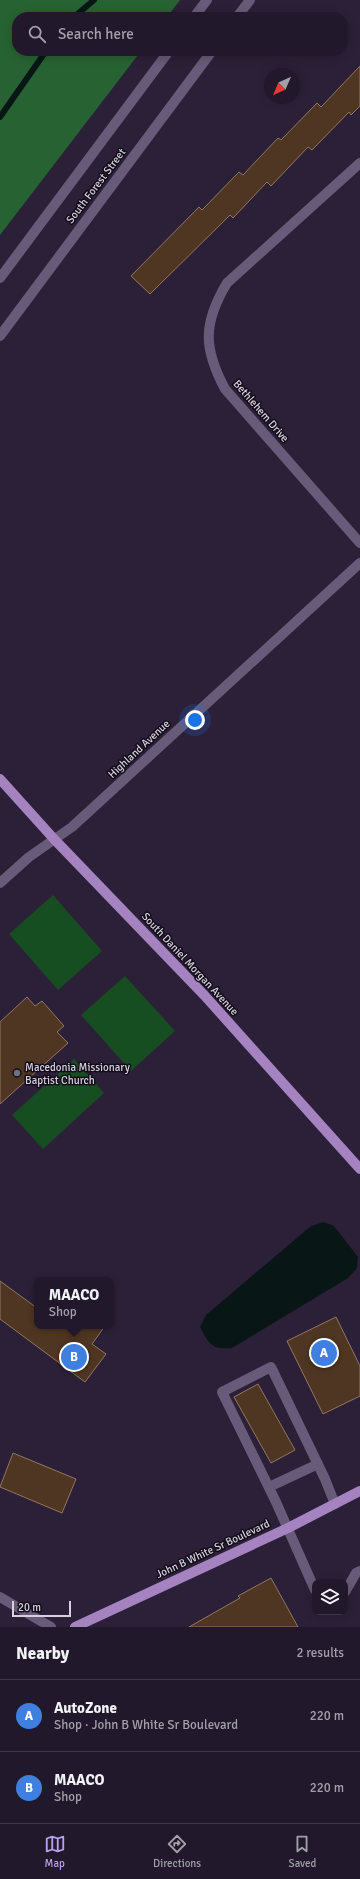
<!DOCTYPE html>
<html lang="en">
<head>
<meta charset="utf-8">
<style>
  body { margin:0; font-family:Signika,sans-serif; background:#292133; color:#f1f3f6 }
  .controls { position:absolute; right:12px; bottom:12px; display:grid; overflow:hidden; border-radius:8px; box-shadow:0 2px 10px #0003 }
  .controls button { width:36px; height:36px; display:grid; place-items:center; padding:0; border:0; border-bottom:1px solid #3e3747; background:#21182b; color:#f1f3f6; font:20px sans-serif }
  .compass { position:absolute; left:264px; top:68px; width:36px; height:36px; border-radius:50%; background:#21182b; box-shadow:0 2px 10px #0003; rotate:224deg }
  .scale { position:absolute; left:12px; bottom:10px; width:59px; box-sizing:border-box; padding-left:4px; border:2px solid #d7d0e1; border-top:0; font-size:11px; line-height:14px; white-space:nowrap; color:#d7d0e1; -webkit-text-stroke:3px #120d18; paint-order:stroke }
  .you { position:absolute; left:195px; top:720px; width:14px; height:14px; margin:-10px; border:3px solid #fff; border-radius:50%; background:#1a73e8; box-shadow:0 0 0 6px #1a73e833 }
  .badge { display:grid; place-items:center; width:26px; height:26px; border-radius:50%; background:#bca0f2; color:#fff; font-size:13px; font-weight:700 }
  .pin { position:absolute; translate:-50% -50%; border:2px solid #fff; box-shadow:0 1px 4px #0006 }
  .popup { position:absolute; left:34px; top:1277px; width:80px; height:52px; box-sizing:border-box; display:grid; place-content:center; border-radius:8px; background:#21182b; filter:drop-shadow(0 1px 3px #0005); font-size:13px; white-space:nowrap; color:#a2a0a9 }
  .popup b { font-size:15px; color:#f1f3f6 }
  .popup::after { content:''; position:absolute; left:50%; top:100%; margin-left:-8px; border:8px solid transparent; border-top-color:#21182b }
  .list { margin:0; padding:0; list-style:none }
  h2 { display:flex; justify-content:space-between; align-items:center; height:52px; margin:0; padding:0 16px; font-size:17px }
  h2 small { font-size:13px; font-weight:400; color:#a2a0a9 }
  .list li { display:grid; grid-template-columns:26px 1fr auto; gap:12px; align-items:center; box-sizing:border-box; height:72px; padding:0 16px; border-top:1px solid #3e3747 }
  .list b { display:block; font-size:15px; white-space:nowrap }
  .list p { margin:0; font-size:13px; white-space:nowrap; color:#a2a0a9 }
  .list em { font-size:13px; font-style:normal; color:#a2a0a9 }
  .icon { flex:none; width:22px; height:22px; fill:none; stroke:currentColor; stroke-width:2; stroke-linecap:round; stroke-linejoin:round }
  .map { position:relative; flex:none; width:360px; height:1627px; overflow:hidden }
  .search { position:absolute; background:#21182b; box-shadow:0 2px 10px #0003; left:12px; right:12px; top:12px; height:44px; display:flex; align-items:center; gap:10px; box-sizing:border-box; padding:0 14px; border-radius:16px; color:#a2a0a9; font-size:15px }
  .sheet { height:196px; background:#21182b }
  nav { display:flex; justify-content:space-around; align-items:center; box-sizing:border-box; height:56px; border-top:1px solid #3e3747; background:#21182b; font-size:11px; color:#a2a0a9 }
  nav a { display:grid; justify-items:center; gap:2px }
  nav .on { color:#bca0f2 }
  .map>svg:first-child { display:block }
  .green { fill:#164d21 }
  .forest { fill:#276332 }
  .water { fill:#081616 }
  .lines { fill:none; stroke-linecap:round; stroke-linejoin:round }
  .stream { stroke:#081616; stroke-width:6 }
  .building { fill:#4f3622; stroke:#927660 }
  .minor { stroke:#685b79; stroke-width:10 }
  .major { stroke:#a583c1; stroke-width:10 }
  .worship-dot { fill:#6b7280; stroke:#120d18; stroke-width:1.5 }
  .labels { text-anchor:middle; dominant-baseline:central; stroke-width:3; stroke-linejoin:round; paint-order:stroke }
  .street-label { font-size:11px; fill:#d7d0e1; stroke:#120d18 }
  .poi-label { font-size:11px; fill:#d7d0e1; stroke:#120d18; text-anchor:start }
</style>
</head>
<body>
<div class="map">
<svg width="360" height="1627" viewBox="0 0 360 1627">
  <rect width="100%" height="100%" fill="#2c2039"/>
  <g class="green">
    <path d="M 53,895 L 102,951 L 58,990 L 9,934 Z"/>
    <path d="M 125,976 L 175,1031 L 131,1071 L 81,1015 Z"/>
    <path d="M 74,1059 L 104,1093 L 43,1149 L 12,1115 Z"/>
  </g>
  <path class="forest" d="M 0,0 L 180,0 L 167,17 L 17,17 L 17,51 L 141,51 L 0,235 Z"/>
  <path class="water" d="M 324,1222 L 334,1226 L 358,1257 L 357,1268 L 348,1278 L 232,1348 C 212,1350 209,1344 200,1327 L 206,1315 L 311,1226 Z"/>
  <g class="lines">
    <g class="stream">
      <path d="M 74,17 L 94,0"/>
      <path d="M 0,117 L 46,51"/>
    </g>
  </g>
  <g class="building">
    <path d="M 360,66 L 360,106 L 351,115 L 349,112 L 312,150 L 308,147 L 271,186 L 267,182 L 233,218 L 230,215 L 150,294 L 131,276 L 199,207 L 202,210 L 239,172 L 243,175 L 278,138 L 281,140 L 317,103 L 321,107 Z"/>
    <path d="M 27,997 L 35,1006 L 42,1001 L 64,1026 L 57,1032 L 68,1043 L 0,1104 L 0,1022 Z"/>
    <path d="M 0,1281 L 37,1308 L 37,1326 L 105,1326 L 92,1344 L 106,1354 L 85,1382 L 0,1319 Z"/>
    <path d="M 336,1317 L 360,1366 L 360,1396 L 323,1414 L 287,1341 Z"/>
    <path d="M 258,1384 L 295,1450 L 271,1463 L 234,1397 Z"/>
    <path d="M 13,1453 L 76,1479 L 62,1513 L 0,1487 Z"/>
    <path d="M 271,1578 L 298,1627 L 189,1627 L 240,1598 L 238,1596 Z"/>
  </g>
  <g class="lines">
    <g class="minor">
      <path d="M 194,17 L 207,0"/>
      <path d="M 237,17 L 250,0"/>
      <path d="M 360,163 L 227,283 C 203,323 203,348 225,389 L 360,543"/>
      <path d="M 0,278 L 169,51"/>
      <path d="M 0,336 L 212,51"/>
      <path d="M 0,883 L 29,857 L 72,827 L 360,563"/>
      <path d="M 269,1487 L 318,1464"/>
      <path d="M 315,1590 L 276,1502 L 222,1392 L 271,1367 L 325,1479 L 335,1504"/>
      <path d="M 345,1592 L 356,1573 L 360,1571"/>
      <path d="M 0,1597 L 51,1627"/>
    </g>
    <g class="major">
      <path d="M 0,779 L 54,839 L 205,996 L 360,1169"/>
      <path d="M 75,1627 L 288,1528 L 360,1491"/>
    </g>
  </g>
  <circle class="worship-dot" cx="17" cy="1073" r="4"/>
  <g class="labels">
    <g class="street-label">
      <text transform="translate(96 186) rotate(-53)">South Forest Street</text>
      <text transform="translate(261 411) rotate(49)">Bethlehem Drive</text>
      <text transform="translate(139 749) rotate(-43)">Highland Avenue</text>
      <text transform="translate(190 964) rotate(47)">South Daniel Morgan Avenue</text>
      <text transform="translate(213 1549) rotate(-25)">John B White Sr Boulevard</text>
    </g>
    <g class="poi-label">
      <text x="25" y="1067">Macedonia Missionary<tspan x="25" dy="13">Baptist Church</tspan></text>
    </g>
  </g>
</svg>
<div class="controls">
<button><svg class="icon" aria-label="layers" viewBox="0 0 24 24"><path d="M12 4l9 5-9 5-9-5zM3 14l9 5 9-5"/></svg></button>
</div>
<svg class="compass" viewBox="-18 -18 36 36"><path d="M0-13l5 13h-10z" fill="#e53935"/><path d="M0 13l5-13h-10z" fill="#a2a0a9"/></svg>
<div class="scale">20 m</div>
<div class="you"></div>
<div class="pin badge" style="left:324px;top:1353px;background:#3f7fe0">A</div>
<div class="pin badge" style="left:74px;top:1357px;background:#3f7fe0">B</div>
<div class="popup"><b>MAACO</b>Shop</div>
<div class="search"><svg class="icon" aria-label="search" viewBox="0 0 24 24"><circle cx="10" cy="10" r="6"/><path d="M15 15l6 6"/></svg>Search here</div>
</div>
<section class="sheet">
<h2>Nearby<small>2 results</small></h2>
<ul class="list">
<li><span class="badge" style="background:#3f7fe0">A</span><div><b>AutoZone</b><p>Shop · John B White Sr Boulevard</p></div><em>220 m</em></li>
<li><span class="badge" style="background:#3f7fe0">B</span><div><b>MAACO</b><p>Shop</p></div><em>220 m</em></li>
</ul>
</section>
<nav>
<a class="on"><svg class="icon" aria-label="map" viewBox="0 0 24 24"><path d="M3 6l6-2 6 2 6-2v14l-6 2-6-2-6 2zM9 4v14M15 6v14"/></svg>Map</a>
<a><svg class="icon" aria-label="directions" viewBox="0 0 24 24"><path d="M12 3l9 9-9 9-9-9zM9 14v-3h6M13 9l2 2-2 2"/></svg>Directions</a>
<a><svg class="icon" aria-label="saved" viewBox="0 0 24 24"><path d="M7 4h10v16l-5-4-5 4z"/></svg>Saved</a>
</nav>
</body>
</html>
